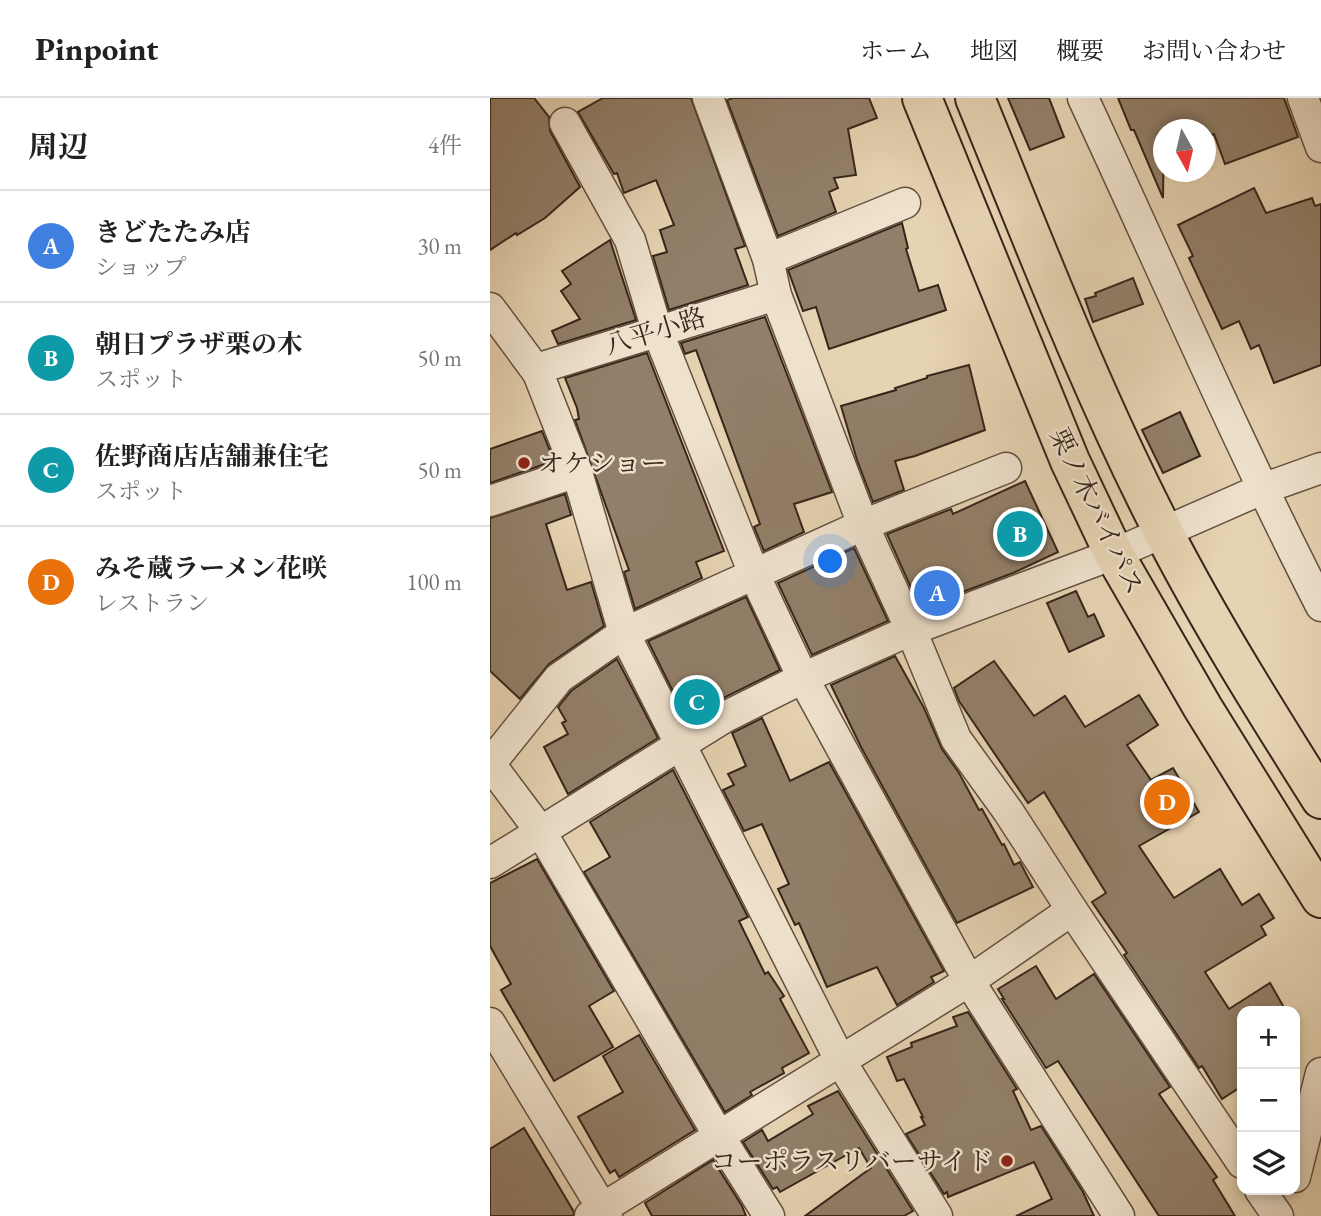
<!DOCTYPE html>
<html lang="ja">
<head>
<meta charset="utf-8">
<style>
  body { margin:0; font-family:"EB Garamond","Noto Serif JP",serif; background:#f2f2f2; color:#222 }
  .controls { position:absolute; right:21px; bottom:21px; display:grid; overflow:hidden; border-radius:14px; box-shadow:0 4px 10px #0003 }
  .controls button { width:63px; height:63px; display:grid; place-items:center; padding:0; border:0; border-bottom:2px solid #e0e0e0; background:#fff; color:#222; font:35px sans-serif }
  .compass { position:absolute; left:663px; top:21px; width:63px; height:63px; border-radius:50%; background:#fff; box-shadow:0 4px 10px #0003; rotate:172deg }
  .you { position:absolute; left:341px; top:464px; width:24px; height:24px; margin:-18px; border:5px solid #fff; border-radius:50%; background:#1a73e8; box-shadow:0 0 0 10px #1a73e833 }
  .badge { display:grid; place-items:center; width:46px; height:46px; border-radius:50%; background:#8f2418; color:#fff; font-size:23px; font-weight:700 }
  .pin { position:absolute; translate:-50% -50%; border:4px solid #fff; box-shadow:0 2px 7px #0006 }
  .list { margin:0; padding:0; list-style:none }
  h2 { display:flex; justify-content:space-between; align-items:center; height:91px; margin:0; padding:0 28px; font-size:30px }
  h2 small { font-size:23px; font-weight:400; color:#767676 }
  .list li { display:grid; grid-template-columns:46px 1fr auto; gap:21px; align-items:center; box-sizing:border-box; height:112px; padding:0 28px; border-top:2px solid #e0e0e0 }
  .list b { display:block; font-size:26px; white-space:nowrap }
  .list p { margin:0; font-size:23px; white-space:nowrap; color:#767676 }
  .list em { font-size:23px; font-style:normal; color:#767676 }
  .icon { flex:none; width:38px; height:38px; fill:none; stroke:currentColor; stroke-width:2; stroke-linecap:round; stroke-linejoin:round }
  .map { position:relative; flex:none; width:831px; height:1118px; overflow:hidden }
  header { display:flex; align-items:center; gap:42px; box-sizing:border-box; height:98px; padding:0 35px; background:#fff; border-bottom:2px solid #e0e0e0 }
  header strong { font-size:33px }
  nav { display:flex; gap:38px; margin-inline-start:auto; font-size:24px }
  main { display:flex }
  aside { flex:1; background:#fff }
  .map>svg:first-child { display:block }
  .building { fill:#927f69; stroke:#37251a; stroke-width:2 }
  .lines { fill:none; stroke-linecap:round; stroke-linejoin:round }
  .minor-casing { stroke:#635040; stroke-width:33 }
  .major-casing { stroke:#37251a; stroke-width:42 }
  .minor { stroke:#efe2cd; stroke-width:30 }
  .major { stroke:#e6d3b2; stroke-width:38 }
  .poi-dot { fill:#8f2418; stroke:#efe2cd; stroke-width:2.5 }
  .labels { text-anchor:middle; dominant-baseline:central; stroke-width:5; stroke-linejoin:round; paint-order:stroke }
  .street-label { font-size:26px; fill:#37251a; stroke:#efe2cd }
  .poi-label { font-size:26px; fill:#37251a; stroke:#efe2cd; text-anchor:start }
</style>
</head>
<body>
<header>
<strong>Pinpoint</strong>
<nav><a>ホーム</a><a>地図</a><a>概要</a><a>お問い合わせ</a></nav>
</header>
<main>
<aside>
<h2>周辺<small>4件</small></h2>
<ul class="list">
<li><span class="badge" style="background:#3f7fe0">A</span><div><b>きどたたみ店</b><p>ショップ</p></div><em>30 m</em></li>
<li><span class="badge" style="background:#0f9aa8">B</span><div><b>朝日プラザ栗の木</b><p>スポット</p></div><em>50 m</em></li>
<li><span class="badge" style="background:#0f9aa8">C</span><div><b>佐野商店店舗兼住宅</b><p>スポット</p></div><em>50 m</em></li>
<li><span class="badge" style="background:#e8710a">D</span><div><b>みそ蔵ラーメン花咲</b><p>レストラン</p></div><em>100 m</em></li>
</ul>
</aside>
<div class="map">
<svg width="831" height="1118" viewBox="0 0 831 1118">
  <rect width="100%" height="100%" fill="#e6d3b2"/>
  <filter id="stains"><feTurbulence type="fractalNoise" baseFrequency=".00286" numOctaves="4"/><feColorMatrix values="0 0 0 0 .2 0 0 0 0 .09 0 0 0 0 .02 0 0 0 .5 -.17"/></filter>
  <radialGradient id="worn" r=".72"><stop offset=".6" stop-color="#630" stop-opacity="0"/><stop offset="1" stop-color="#630" stop-opacity=".3"/></radialGradient>
  <g class="building">
    <path d="M 0,0 L 44,0 L 59,19 L 60,33 L 90,89 L 55,120 L 27,137 L 26,135 L 0,152 Z"/>
    <path d="M 113,0 L 201,0 L 255,148 L 245,151 L 258,187 L 179,212 L 163,158 L 177,154 L 170,132 L 184,127 L 166,82 L 134,95 L 127,75 L 124,76 L 88,14 Z"/>
    <path d="M 243,0 L 379,0 L 387,20 L 358,31 L 366,77 L 344,80 L 348,90 L 339,94 L 346,114 L 288,138 L 237,2 Z"/>
    <path d="M 518,0 L 559,0 L 574,39 L 540,52 Z"/>
    <path d="M 628,0 L 794,0 L 808,39 L 735,66 L 724,36 L 716,39 L 716,32 L 674,32 L 673,100 L 644,32 L 641,32 Z"/>
    <path d="M 764,90 L 776,115 L 822,100 L 825,108 L 831,106 L 831,267 L 784,285 L 769,247 L 761,251 L 749,223 L 732,231 L 699,160 L 703,158 L 688,127 Z"/>
    <path d="M 412,125 L 418,150 L 416,151 L 429,193 L 448,187 L 456,212 L 339,251 L 326,209 L 313,213 L 298,172 Z"/>
    <path d="M 120,142 L 146,222 L 68,246 L 62,233 L 90,221 L 71,193 L 81,186 L 72,173 Z"/>
    <path d="M 643,180 L 653,206 L 603,224 L 595,201 L 606,198 L 605,195 Z"/>
    <path d="M 275,219 L 342,394 L 304,406 L 314,434 L 274,453 L 264,429 L 270,426 L 206,252 L 195,256 L 191,245 Z"/>
    <path d="M 157,255 L 234,453 L 206,464 L 212,480 L 145,511 L 134,474 L 139,472 L 85,322 L 89,321 L 87,310 L 75,280 Z"/>
    <path d="M 479,267 L 495,332 L 425,358 L 405,363 L 414,392 L 383,404 L 367,362 L 351,308 L 406,292 L 405,290 L 437,280 L 437,278 Z"/>
    <path d="M 690,314 L 710,358 L 673,375 L 652,332 Z"/>
    <path d="M 52,333 L 64,363 L 0,385 L 0,351 Z"/>
    <path d="M 535,383 L 568,454 L 523,475 L 430,510 L 397,436 L 461,411 L 463,416 Z"/>
    <path d="M 75,396 L 81,417 L 56,426 L 77,492 L 101,484 L 114,528 L 59,566 L 30,601 L 0,573 L 0,420 Z"/>
    <path d="M 364,450 L 398,523 L 322,557 L 288,485 Z"/>
    <path d="M 586,493 L 598,519 L 604,516 L 614,538 L 579,554 L 557,505 Z"/>
    <path d="M 256,499 L 290,572 L 227,603 L 197,622 L 158,543 Z"/>
    <path d="M 405,558 L 434,610 L 452,651 L 469,675 L 489,712 L 492,711 L 512,747 L 514,746 L 524,767 L 530,764 L 543,789 L 467,825 L 371,649 L 341,587 Z"/>
    <path d="M 127,561 L 168,640 L 78,696 L 54,649 L 78,636 L 72,625 L 76,623 L 68,609 L 81,593 Z"/>
    <path d="M 504,563 L 544,618 L 575,598 L 595,629 L 649,597 L 668,627 L 637,647 L 661,682 L 683,670 L 709,714 L 649,748 L 684,800 L 730,771 L 752,807 L 769,796 L 784,820 L 771,828 L 776,837 L 715,874 L 739,911 L 780,885 L 796,913 L 752,913 L 752,988 L 732,1001 L 712,968 L 709,970 L 634,857 L 637,855 L 602,804 L 616,795 L 554,694 L 538,705 L 469,603 L 464,590 Z"/>
    <path d="M 272,620 L 300,683 L 339,664 L 454,873 L 441,879 L 444,884 L 407,907 L 387,869 L 337,889 L 309,825 L 305,827 L 288,791 L 299,786 L 272,726 L 254,733 L 233,692 L 244,687 L 238,676 L 256,668 L 242,635 Z"/>
    <path d="M 183,672 L 258,819 L 249,823 L 275,876 L 278,874 L 294,898 L 290,901 L 319,955 L 292,970 L 294,975 L 260,994 L 262,997 L 235,1014 L 94,774 L 120,759 L 100,724 Z"/>
    <path d="M 47,761 L 124,893 L 99,908 L 123,949 L 64,983 L 11,892 L 21,886 L 0,848 L 0,785 Z"/>
    <path d="M 546,868 L 566,901 L 604,876 L 680,989 L 669,996 L 727,1079 L 723,1082 L 745,1118 L 669,1118 L 568,963 L 556,970 L 512,901 L 514,901 L 508,891 Z"/>
    <path d="M 478,914 L 527,991 L 523,993 L 541,1032 L 551,1028 L 593,1094 L 604,1118 L 526,1118 L 562,1101 L 544,1064 L 458,1099 L 457,1094 L 454,1096 L 416,1036 L 435,1027 L 431,1019 L 433,1019 L 414,981 L 407,983 L 397,959 L 422,949 L 421,945 L 467,928 L 463,919 Z"/>
    <path d="M 149,937 L 205,1032 L 129,1079 L 125,1072 L 120,1075 L 88,1019 L 133,994 L 113,958 Z"/>
    <path d="M 348,993 L 423,1113 L 414,1118 L 315,1118 L 381,1070 L 369,1050 L 290,1094 L 287,1089 L 283,1091 L 253,1044 L 272,1032 L 278,1043 L 323,1016 L 318,1008 Z"/>
    <path d="M 34,1030 L 84,1114 L 83,1118 L 0,1118 L 0,1051 Z"/>
    <path d="M 223,1062 L 252,1108 L 256,1118 L 162,1118 L 155,1105 Z"/>
  </g>
  <g class="lines">
    <defs>
      <g id="minor">
        <path d="M 218,0 L 278,161 L 286,197 L 373,427 L 421,532 L 466,641 L 518,713 L 582,812 L 752,1065"/>
        <path d="M 593,0 C 672,170 746,342 831,508"/>
        <path d="M 813,0 L 831,49"/>
        <path d="M 75,25 L 140,142 L 167,232 L 264,476 L 313,580 L 479,883 L 629,1118"/>
        <path d="M 278,161 L 415,105"/>
        <path d="M 0,210 L 48,275 L 87,374 L 134,535 L 351,964 L 447,1118"/>
        <path d="M 48,275 L 56,268 L 286,197"/>
        <path d="M 0,403 L 87,374"/>
        <path d="M 0,666 L 69,580 L 134,535 L 373,427 L 516,370"/>
        <path d="M 0,666 L 51,734 L 229,1038 L 279,1118"/>
        <path d="M 0,765 L 235,619 L 313,580 L 421,532 L 624,456 L 772,391 L 831,370"/>
        <path d="M 0,925 L 117,1118"/>
        <path d="M 805,1079 L 831,975"/>
        <path d="M 770,1092 L 788,1118"/>
        <path d="M 100,1118 L 479,883 L 582,812"/>
      </g>
      <g id="major">
        <path d="M 432,0 L 580,363 L 624,456 L 713,610 L 831,800"/>
        <path d="M 485,0 C 545,147 602,296 675,437 C 722,528 777,615 831,701"/>
      </g>
    </defs>
    <use href="#minor" class="minor-casing"/>
    <use href="#major" class="major-casing"/>
    <use href="#minor" class="minor"/>
    <use href="#major" class="major"/>
  </g>
  <g class="poi-dot">
    <circle cx="34" cy="365" r="7"/>
    <circle cx="517" cy="1063" r="7"/>
  </g>
  <g class="labels">
    <g class="street-label">
      <text transform="translate(165 233) rotate(-17)">八平小路</text>
      <text transform="translate(607 413) rotate(64)">栗ノ木バイパス</text>
    </g>
    <g class="poi-label">
      <text x="48" y="365">オケショー</text>
      <text x="503" y="1063" text-anchor="end">コーポラスリバーサイド</text>
    </g>
  </g>
  <rect width="100%" height="100%" filter="url(#stains)"/>
  <rect width="100%" height="100%" fill="url(#worn)"/>
</svg>
<div class="controls">
<button>+</button>
<button>−</button>
<button><svg class="icon" aria-label="layers" viewBox="0 0 24 24"><path d="M12 4l9 5-9 5-9-5zM3 14l9 5 9-5"/></svg></button>
</div>
<svg class="compass" viewBox="-18 -18 36 36"><path d="M0-13l5 13h-10z" fill="#e53935"/><path d="M0 13l5-13h-10z" fill="#767676"/></svg>
<div class="you"></div>
<div class="pin badge" style="left:447px;top:495px;background:#3f7fe0">A</div>
<div class="pin badge" style="left:530px;top:436px;background:#0f9aa8">B</div>
<div class="pin badge" style="left:207px;top:604px;background:#0f9aa8">C</div>
<div class="pin badge" style="left:677px;top:704px;background:#e8710a">D</div>
</div>
</main>
</body>
</html>
